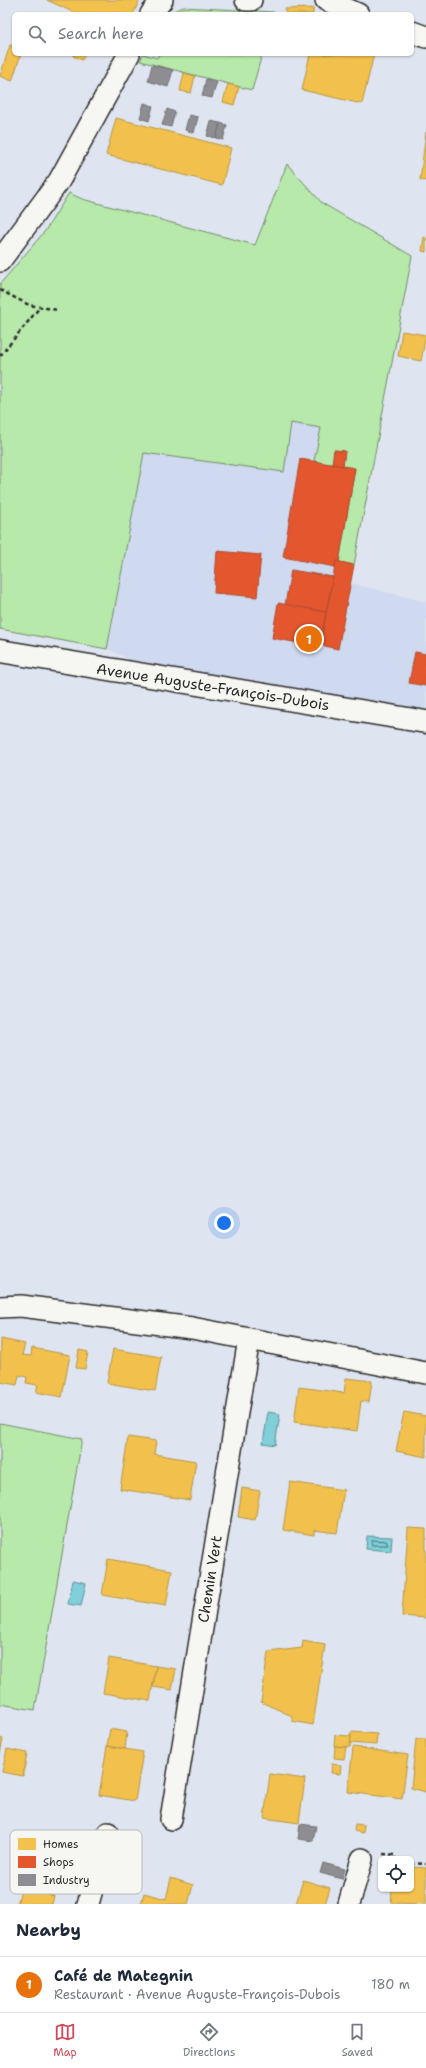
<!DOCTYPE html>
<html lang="en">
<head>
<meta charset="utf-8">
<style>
  body { margin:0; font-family:"Shantell Sans",sans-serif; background:#f2f2f3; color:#1f2937 }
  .controls { position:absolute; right:12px; bottom:12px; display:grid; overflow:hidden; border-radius:6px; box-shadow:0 1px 3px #0004 }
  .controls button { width:36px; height:36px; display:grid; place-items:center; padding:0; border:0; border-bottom:1px solid #e0e1e3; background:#fff; color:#1f2937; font:20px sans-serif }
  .you { position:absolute; left:224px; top:1223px; width:14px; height:14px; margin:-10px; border:3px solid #fff; border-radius:50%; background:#1a73e8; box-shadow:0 0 0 6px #1a73e833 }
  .badge { display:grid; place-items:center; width:26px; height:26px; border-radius:50%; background:#d1495b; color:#fff; font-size:13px; font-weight:700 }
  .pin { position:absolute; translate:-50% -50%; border:2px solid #fff; box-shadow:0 1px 4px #0006 }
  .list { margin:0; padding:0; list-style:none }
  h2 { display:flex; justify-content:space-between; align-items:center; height:52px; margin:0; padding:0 16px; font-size:17px }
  h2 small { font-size:13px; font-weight:400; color:#747a83 }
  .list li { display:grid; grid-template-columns:26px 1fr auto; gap:12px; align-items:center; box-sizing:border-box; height:56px; padding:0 16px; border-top:1px solid #e0e1e3 }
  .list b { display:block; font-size:15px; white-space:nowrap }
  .list p { margin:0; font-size:13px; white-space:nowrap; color:#747a83 }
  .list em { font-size:13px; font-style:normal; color:#747a83 }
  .icon { flex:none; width:22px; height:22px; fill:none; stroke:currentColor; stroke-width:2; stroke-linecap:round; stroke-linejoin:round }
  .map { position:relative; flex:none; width:426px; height:1904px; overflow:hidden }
  .search { position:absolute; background:#fff; box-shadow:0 1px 3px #0004; left:12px; right:12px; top:12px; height:44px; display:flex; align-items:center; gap:10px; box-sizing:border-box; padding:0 14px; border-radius:6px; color:#747a83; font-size:15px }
  .sheet { height:108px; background:#fff }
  nav { display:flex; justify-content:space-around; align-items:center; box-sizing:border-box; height:56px; border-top:1px solid #e0e1e3; background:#fff; font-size:11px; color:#747a83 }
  nav a { display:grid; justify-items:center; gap:2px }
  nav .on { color:#d1495b }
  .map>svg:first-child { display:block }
  .built { fill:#cfd9ef }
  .green { fill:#b7e9aa; stroke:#718a6a }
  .water { fill:#7fd0d9; stroke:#5d8e93 }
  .homes { fill:#f2c14e; stroke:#b69444 }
  .shops { fill:#e4572e; stroke:#ac4a2d }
  .industry { fill:#8d8d92; stroke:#707073 }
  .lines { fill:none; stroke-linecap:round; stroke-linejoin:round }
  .shore { stroke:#4d6d71; stroke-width:1 }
  .minor-casing { stroke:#2b2b2b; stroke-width:24 }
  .secondary-casing { stroke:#2b2b2b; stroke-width:25 }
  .path { stroke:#2b2b2b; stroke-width:2.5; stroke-dasharray:4 3; stroke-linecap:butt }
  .minor { stroke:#f6f6f2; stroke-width:21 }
  .secondary { stroke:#f6f6f2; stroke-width:22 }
  .labels { text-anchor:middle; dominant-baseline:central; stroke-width:4; stroke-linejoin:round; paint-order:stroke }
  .street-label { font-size:15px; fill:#2b2b2b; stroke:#f6f6f2 }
  .key { fill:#f6f6f2; stroke:#b9b9b6; stroke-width:1 }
  .key-label { font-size:11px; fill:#2b2b2b }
</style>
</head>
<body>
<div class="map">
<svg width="426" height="1904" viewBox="0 0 426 1904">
  <rect width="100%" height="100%" fill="#dfe5f0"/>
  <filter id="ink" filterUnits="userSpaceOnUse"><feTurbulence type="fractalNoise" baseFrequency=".025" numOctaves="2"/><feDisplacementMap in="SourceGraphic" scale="8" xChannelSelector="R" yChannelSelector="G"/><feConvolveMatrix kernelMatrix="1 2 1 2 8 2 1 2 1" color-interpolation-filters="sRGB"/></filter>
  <g filter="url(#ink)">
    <path class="built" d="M 291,423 L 321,428 L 314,461 L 355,468 L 339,561 L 354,565 L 350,583 L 426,602 L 426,711 L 134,661 L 107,649 L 144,453 L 284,472 Z"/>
    <g class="green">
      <path d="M 183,7 L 274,12 L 273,14 L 166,14 Z"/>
      <path d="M 143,54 L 157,58 L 159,54 L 262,54 L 252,90 L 140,61 Z"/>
      <path d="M 287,164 L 322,203 L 412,256 L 354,565 L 339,562 L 355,469 L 343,466 L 345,451 L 334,450 L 332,465 L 314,461 L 321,428 L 291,423 L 284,472 L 144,453 L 107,649 L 0,629 L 0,284 L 45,231 L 69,193 L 82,199 L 255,245 Z"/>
      <path d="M 0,1423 L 82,1439 L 35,1710 L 0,1704 Z"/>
    </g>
    <g class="water">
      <path d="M 268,1412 L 280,1414 L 275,1445 L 263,1443 Z"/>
      <path d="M 367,1536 L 392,1537 L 391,1551 L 366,1549 Z"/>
      <path d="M 73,1580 L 86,1583 L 81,1606 L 68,1604 Z"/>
    </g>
    <g class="homes">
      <path d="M 47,0 L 140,0 L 133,14 L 77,14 Z"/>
      <path d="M 313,8 L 313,14 L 286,14 L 285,9 Z"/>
      <path d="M 10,45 L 14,46 L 14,54 L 21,54 L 12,81 L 0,76 Z"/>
      <path d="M 74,54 L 85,54 L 82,60 L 73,56 Z"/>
      <path d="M 310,54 L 374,54 L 362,104 L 302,90 Z"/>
      <path d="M 184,73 L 195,76 L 191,93 L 180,91 Z"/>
      <path d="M 228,84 L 239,87 L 234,105 L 223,102 Z"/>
      <path d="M 116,118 L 231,148 L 222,185 L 106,155 Z"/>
      <path d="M 426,132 L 426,181 L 420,180 Z"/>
      <path d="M 424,237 L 426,238 L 426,252 L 422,251 Z"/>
      <path d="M 402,331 L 426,335 L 421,361 L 398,356 Z"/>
      <path d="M 1,1339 L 25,1344 L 22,1355 L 31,1356 L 32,1348 L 70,1355 L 62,1397 L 36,1392 L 38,1385 L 26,1383 L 27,1377 L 19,1375 L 17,1385 L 0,1382 Z"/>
      <path d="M 113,1349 L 161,1357 L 155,1391 L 107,1383 Z"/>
      <path d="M 79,1350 L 88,1352 L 85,1369 L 76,1368 Z"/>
      <path d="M 346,1378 L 372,1381 L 369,1402 L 361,1401 L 357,1431 L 294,1422 L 299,1387 L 344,1393 Z"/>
      <path d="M 404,1412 L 426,1416 L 426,1457 L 396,1451 Z"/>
      <path d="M 128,1437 L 156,1441 L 154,1454 L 196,1461 L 190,1500 L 120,1489 Z"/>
      <path d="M 290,1482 L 344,1490 L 337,1533 L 314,1530 L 314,1535 L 283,1530 Z"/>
      <path d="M 242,1488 L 260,1491 L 255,1520 L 238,1517 Z"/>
      <path d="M 408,1528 L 426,1529 L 426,1618 L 402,1616 Z"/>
      <path d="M 108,1559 L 172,1570 L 166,1606 L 102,1595 Z"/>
      <path d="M 303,1641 L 325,1645 L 313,1725 L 292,1721 L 292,1716 L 261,1702 L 268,1652 L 302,1648 Z"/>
      <path d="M 109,1658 L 156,1666 L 150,1701 L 103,1693 Z"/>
      <path d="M 156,1666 L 176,1669 L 172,1690 L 153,1687 Z"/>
      <path d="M 110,1729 L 127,1732 L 125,1749 L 107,1746 Z"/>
      <path d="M 351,1732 L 377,1734 L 376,1745 L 350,1743 Z"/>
      <path d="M 335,1735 L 351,1736 L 350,1747 L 334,1746 Z"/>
      <path d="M 0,1738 L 3,1739 L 0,1754 Z"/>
      <path d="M 416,1739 L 426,1739 L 426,1792 L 411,1788 Z"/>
      <path d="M 107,1746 L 143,1752 L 135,1801 L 99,1795 Z"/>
      <path d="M 335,1746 L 346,1747 L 344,1759 L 334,1758 Z"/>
      <path d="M 353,1747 L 408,1755 L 402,1799 L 348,1792 Z"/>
      <path d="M 7,1749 L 27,1753 L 23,1776 L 2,1772 Z"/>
      <path d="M 332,1764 L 341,1765 L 340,1774 L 331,1773 Z"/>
      <path d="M 270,1774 L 305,1779 L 299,1823 L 264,1818 Z"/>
      <path d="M 355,1824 L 364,1825 L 363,1833 L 354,1831 Z"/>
      <path d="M 411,1867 L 426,1868 L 426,1904 L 391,1903 L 392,1889 L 411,1889 Z"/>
      <path d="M 171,1878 L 193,1885 L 188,1904 L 141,1904 L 144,1893 L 166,1899 Z"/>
      <path d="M 303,1880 L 330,1888 L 325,1904 L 296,1904 Z"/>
      <path d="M 22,1887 L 54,1896 L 52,1904 L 17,1904 Z"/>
    </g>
    <g class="shops">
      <path d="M 334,450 L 345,451 L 343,466 L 332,465 Z"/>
      <path d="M 300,459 L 355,468 L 339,562 L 336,561 L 335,567 L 283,557 Z"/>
      <path d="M 217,551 L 261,555 L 257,597 L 214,593 Z"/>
      <path d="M 336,561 L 354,565 L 338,649 L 320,645 Z"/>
      <path d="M 291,570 L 333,577 L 326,612 L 285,605 Z"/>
      <path d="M 278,603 L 326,612 L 320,647 L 272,638 Z"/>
      <path d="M 415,652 L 426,654 L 426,686 L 409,683 Z"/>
    </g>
    <g class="industry">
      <path d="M 152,65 L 173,70 L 168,87 L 148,81 Z"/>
      <path d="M 206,79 L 217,82 L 212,98 L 202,96 Z"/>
      <path d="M 144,103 L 153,106 L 149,121 L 140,118 Z"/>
      <path d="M 167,109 L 175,112 L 171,127 L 162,125 Z"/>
      <path d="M 189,115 L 198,117 L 194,133 L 185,130 Z"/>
      <path d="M 211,121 L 220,123 L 216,138 L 207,136 Z"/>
      <path d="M 220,123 L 227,125 L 223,140 L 216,138 Z"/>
      <path d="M 300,1824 L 316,1826 L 313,1841 L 298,1839 Z"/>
      <path d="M 323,1863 L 345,1869 L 342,1879 L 320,1873 Z"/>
    </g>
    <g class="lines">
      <path class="shore" d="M 373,1540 L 386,1541 L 388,1545 L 372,1545 L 371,1542 Z"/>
      <defs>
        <g id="minor">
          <path d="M 246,0 L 251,0"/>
          <path d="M 326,0 L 358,14"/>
          <path d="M 151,14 L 162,0"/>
          <path d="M 412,32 L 426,37"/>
          <path d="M 0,261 L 59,181 L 129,54"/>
          <path d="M 0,1307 L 21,1306 L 192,1328 L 426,1373"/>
          <path d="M 171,1819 L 249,1339"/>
          <path d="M 88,1904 L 108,1833"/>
          <path d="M 349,1904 L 362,1859"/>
        </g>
        <path id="secondary" d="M 0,651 L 426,722"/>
      </defs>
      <use href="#minor" class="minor-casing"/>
      <use href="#secondary" class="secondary-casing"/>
      <g class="path">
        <path d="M 0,290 L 29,305 L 58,310"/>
        <path d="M 0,356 L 40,307"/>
        <path d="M 383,1854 L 395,1855 L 395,1859"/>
        <path d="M 411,1863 L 426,1864"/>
      </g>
      <use href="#minor" class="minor"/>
      <use href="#secondary" class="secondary"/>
    </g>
  </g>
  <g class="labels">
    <g class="street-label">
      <text transform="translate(213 687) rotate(9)">Avenue Auguste-François-Dubois</text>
      <text transform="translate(210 1579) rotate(-81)">Chemin Vert</text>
    </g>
  </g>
  <rect x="10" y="1830" width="132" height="64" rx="6" class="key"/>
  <rect x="18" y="1838" width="18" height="12" fill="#f2c14e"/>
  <rect x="18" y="1856" width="18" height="12" fill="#e4572e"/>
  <rect x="18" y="1874" width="18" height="12" fill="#8d8d92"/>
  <g class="key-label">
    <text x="43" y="1848">Homes</text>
    <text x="43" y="1866">Shops</text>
    <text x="43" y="1884">Industry</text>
  </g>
</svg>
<div class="controls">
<button><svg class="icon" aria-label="locate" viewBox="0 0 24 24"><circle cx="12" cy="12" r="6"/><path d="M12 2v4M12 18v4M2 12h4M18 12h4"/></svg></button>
</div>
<div class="you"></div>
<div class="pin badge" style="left:309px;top:639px;background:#e8710a">1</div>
<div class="search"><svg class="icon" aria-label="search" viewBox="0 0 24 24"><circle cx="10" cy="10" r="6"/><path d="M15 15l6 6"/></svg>Search here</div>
</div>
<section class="sheet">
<h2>Nearby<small></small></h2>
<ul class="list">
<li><span class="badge" style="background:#e8710a">1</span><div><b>Café de Mategnin</b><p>Restaurant · Avenue Auguste-François-Dubois</p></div><em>180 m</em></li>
</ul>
</section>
<nav>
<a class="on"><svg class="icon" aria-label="map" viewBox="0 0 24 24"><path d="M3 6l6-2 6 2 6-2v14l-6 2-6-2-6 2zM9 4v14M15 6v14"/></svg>Map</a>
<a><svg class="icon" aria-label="directions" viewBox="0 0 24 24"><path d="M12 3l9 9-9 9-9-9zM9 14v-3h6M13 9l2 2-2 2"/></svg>Directions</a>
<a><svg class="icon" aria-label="saved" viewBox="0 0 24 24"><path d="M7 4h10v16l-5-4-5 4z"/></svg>Saved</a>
</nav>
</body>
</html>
